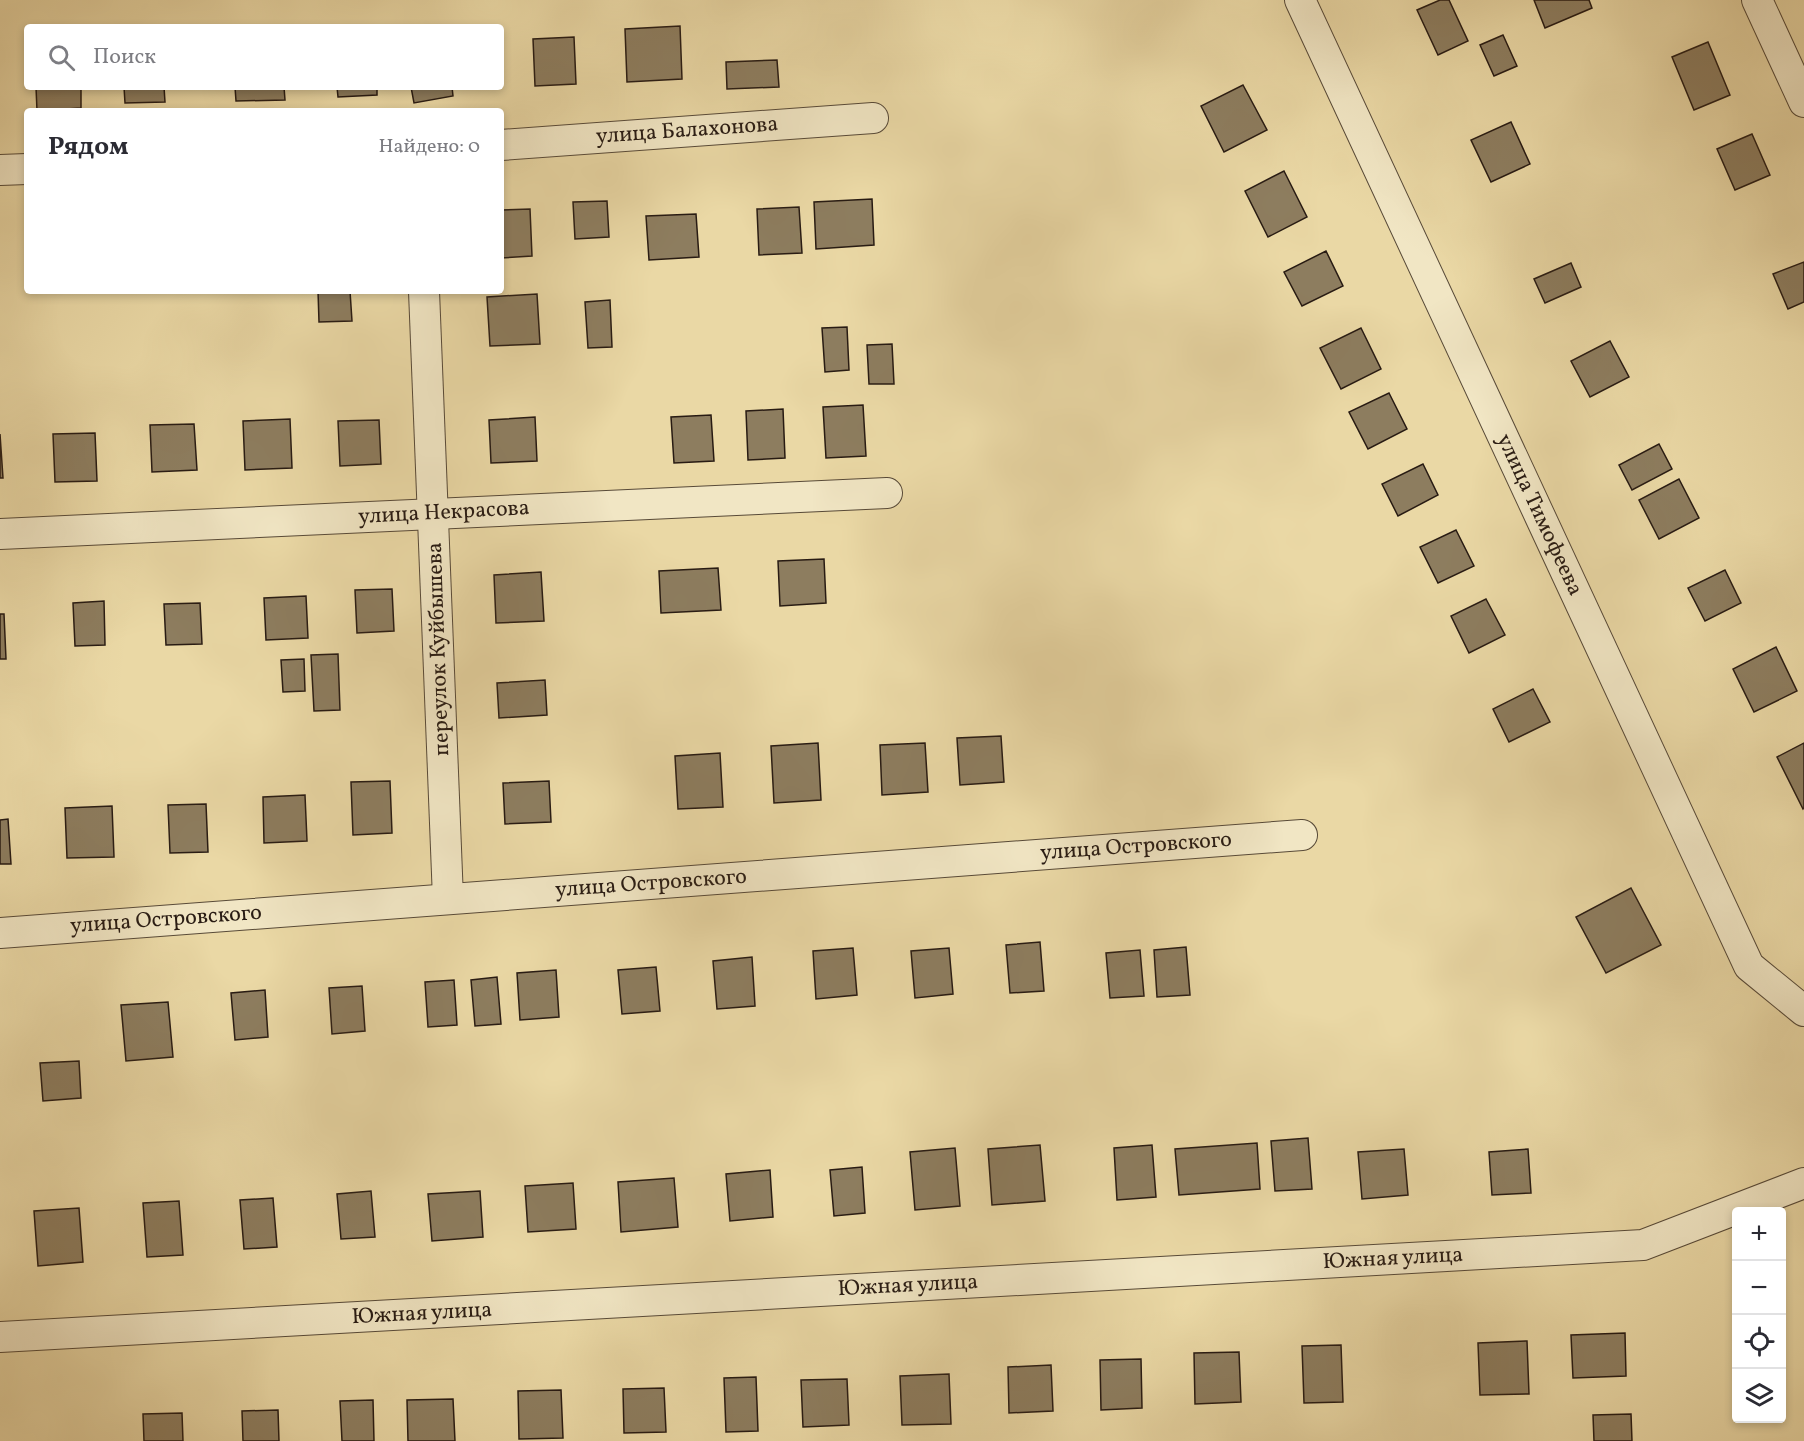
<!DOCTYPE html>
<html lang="ru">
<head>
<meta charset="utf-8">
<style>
  body { margin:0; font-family:Vollkorn,serif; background:#f2f2f3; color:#2b2b33 }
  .controls { position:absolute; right:18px; bottom:18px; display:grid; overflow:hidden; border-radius:6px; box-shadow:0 3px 9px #0003 }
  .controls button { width:54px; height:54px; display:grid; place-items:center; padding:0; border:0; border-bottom:2px solid #e1e1e2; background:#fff; color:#2b2b33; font:30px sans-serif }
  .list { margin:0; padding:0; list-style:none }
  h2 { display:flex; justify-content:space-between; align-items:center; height:78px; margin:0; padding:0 24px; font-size:26px }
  h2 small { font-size:20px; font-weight:400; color:#7c7c81 }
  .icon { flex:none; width:33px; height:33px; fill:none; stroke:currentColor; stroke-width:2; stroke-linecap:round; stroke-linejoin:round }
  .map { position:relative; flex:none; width:1804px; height:1441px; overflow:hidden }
  .search { position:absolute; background:#fff; box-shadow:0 3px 9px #0003; left:24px; top:24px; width:480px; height:66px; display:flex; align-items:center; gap:15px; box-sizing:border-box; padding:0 21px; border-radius:6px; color:#7c7c81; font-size:22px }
  .panel { position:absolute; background:#fff; box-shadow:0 3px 9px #0003; left:24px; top:108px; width:480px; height:186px; border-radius:6px }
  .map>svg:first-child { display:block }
  .building { fill:#8d7d5f; stroke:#281b13; stroke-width:1.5 }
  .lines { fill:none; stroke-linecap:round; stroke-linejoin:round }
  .minor-casing { stroke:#584a38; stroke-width:32 }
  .minor { stroke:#f1e6c4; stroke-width:30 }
  .labels { text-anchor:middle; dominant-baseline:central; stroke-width:4.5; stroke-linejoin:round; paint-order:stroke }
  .street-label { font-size:22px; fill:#281b13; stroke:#f1e6c4 }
</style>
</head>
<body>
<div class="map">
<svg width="1804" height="1441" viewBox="0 0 1804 1441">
  <rect width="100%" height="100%" fill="#ead8a5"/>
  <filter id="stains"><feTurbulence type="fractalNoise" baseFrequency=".00333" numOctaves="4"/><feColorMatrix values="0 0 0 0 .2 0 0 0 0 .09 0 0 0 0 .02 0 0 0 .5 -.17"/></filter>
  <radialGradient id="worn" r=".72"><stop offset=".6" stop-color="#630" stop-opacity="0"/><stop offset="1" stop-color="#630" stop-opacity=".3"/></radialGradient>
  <g class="building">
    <path d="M 1440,0 L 1449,0 L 1468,41 L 1438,55 L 1417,10 Z"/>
    <path d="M 1534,0 L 1589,0 L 1592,8 L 1545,28 Z"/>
    <path d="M 680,26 L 682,79 L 627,82 L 625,29 Z"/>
    <path d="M 1503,35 L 1517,66 L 1494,76 L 1480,45 Z"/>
    <path d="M 574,37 L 576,84 L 535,86 L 533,39 Z"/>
    <path d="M 1708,42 L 1730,95 L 1694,110 L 1672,57 Z"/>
    <path d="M 777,60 L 779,87 L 727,89 L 726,62 Z"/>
    <path d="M 1243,85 L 1267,130 L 1224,152 L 1201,106 Z"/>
    <path d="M 36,87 L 81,87 L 81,108 L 37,111 Z"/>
    <path d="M 124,87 L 164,87 L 165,102 L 125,103 Z"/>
    <path d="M 235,87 L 284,87 L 285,100 L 236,101 Z"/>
    <path d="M 337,87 L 377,87 L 377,95 L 338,97 Z"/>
    <path d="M 411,87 L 452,87 L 453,96 L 414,103 Z"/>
    <path d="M 1511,122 L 1530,164 L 1491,182 L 1471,140 Z"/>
    <path d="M 1752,134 L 1770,175 L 1735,190 L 1717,149 Z"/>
    <path d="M 1284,171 L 1307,217 L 1268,237 L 1245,191 Z"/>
    <path d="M 872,199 L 874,245 L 816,249 L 814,202 Z"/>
    <path d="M 607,201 L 609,237 L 575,239 L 573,202 Z"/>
    <path d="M 799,207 L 802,253 L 759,255 L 757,209 Z"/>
    <path d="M 530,209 L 532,256 L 501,258 L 501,210 Z"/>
    <path d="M 696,214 L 699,257 L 649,260 L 646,216 Z"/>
    <path d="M 1326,251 L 1343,286 L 1302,306 L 1284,272 Z"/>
    <path d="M 1804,262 L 1804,302 L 1788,309 L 1773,274 Z"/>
    <path d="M 1571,263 L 1581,287 L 1545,303 L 1534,279 Z"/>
    <path d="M 318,291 L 350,291 L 352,321 L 319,322 Z"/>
    <path d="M 537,294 L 540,344 L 490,346 L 487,297 Z"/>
    <path d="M 610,300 L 612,347 L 588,348 L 585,302 Z"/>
    <path d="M 847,327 L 849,370 L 825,372 L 822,328 Z"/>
    <path d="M 1361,328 L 1381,369 L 1341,389 L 1320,348 Z"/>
    <path d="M 1610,341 L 1629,377 L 1590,397 L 1571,361 Z"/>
    <path d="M 892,344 L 894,384 L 869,384 L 867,345 Z"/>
    <path d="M 1389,393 L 1407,429 L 1368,449 L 1349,412 Z"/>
    <path d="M 863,405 L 866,456 L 826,458 L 823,407 Z"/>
    <path d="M 783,409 L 785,458 L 748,460 L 746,411 Z"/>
    <path d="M 711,415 L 714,461 L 674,463 L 671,417 Z"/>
    <path d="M 535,417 L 537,461 L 491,463 L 489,420 Z"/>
    <path d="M 290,419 L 292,468 L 245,470 L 243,421 Z"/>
    <path d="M 379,420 L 381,464 L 340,466 L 338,421 Z"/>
    <path d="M 194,424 L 197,470 L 152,472 L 150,425 Z"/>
    <path d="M 95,433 L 97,481 L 55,482 L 53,434 Z"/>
    <path d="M 0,434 L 3,478 L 0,478 Z"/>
    <path d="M 1659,444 L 1672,469 L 1632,490 L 1619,465 Z"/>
    <path d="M 1423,464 L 1438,495 L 1398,516 L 1382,484 Z"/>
    <path d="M 1679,479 L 1699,518 L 1659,539 L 1639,500 Z"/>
    <path d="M 1456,530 L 1474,566 L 1438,583 L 1420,547 Z"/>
    <path d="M 824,559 L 826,603 L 780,606 L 778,561 Z"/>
    <path d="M 718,568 L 721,610 L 661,613 L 659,571 Z"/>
    <path d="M 1725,570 L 1741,603 L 1705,621 L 1688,588 Z"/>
    <path d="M 541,572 L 544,621 L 496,623 L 494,575 Z"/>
    <path d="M 392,589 L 394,631 L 357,633 L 355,590 Z"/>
    <path d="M 306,596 L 308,638 L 266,640 L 264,598 Z"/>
    <path d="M 1486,599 L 1505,635 L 1469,653 L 1451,616 Z"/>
    <path d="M 104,601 L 105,645 L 75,646 L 73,603 Z"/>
    <path d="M 200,603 L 202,644 L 166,645 L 164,604 Z"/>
    <path d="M 0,614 L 4,614 L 6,659 L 0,659 Z"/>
    <path d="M 1776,647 L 1797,691 L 1754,712 L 1733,669 Z"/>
    <path d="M 338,654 L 340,710 L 314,711 L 311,655 Z"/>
    <path d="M 304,659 L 305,691 L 283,692 L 281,660 Z"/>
    <path d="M 545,680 L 547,715 L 499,718 L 497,683 Z"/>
    <path d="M 1533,689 L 1550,722 L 1509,742 L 1493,709 Z"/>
    <path d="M 1001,736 L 1004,782 L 960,785 L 957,738 Z"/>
    <path d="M 818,743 L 821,800 L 774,803 L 771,746 Z"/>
    <path d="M 925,743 L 928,792 L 882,795 L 880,745 Z"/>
    <path d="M 1804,743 L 1804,808 L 1803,809 L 1777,757 Z"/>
    <path d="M 720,753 L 723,807 L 678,809 L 675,756 Z"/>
    <path d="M 390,781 L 392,833 L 353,835 L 351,782 Z"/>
    <path d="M 549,781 L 551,822 L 505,824 L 503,783 Z"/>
    <path d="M 305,795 L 307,841 L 264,843 L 263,797 Z"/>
    <path d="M 206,804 L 208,852 L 170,853 L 168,805 Z"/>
    <path d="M 112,806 L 114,857 L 67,858 L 65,808 Z"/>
    <path d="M 8,819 L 11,864 L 0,864 L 0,820 Z"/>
    <path d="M 1631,888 L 1661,945 L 1606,973 L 1576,917 Z"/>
    <path d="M 1040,942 L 1044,991 L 1010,993 L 1006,945 Z"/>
    <path d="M 1186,947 L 1190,995 L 1157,997 L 1154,950 Z"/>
    <path d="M 853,948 L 857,995 L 816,999 L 813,951 Z"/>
    <path d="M 949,948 L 953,994 L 915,998 L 911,951 Z"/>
    <path d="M 1140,950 L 1144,996 L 1110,998 L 1106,953 Z"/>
    <path d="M 752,957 L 755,1006 L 717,1009 L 713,961 Z"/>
    <path d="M 656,967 L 660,1011 L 622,1014 L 618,970 Z"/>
    <path d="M 556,970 L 559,1017 L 520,1020 L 517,973 Z"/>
    <path d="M 497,977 L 501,1024 L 475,1026 L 471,980 Z"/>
    <path d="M 454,980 L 457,1025 L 428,1027 L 425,982 Z"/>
    <path d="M 362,986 L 365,1031 L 332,1034 L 329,988 Z"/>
    <path d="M 265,990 L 268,1037 L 235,1040 L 231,993 Z"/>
    <path d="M 168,1002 L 173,1057 L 126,1061 L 121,1005 Z"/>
    <path d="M 79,1061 L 81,1098 L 43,1101 L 40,1063 Z"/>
    <path d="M 1308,1138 L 1312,1189 L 1275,1191 L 1271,1141 Z"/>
    <path d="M 1257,1143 L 1260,1189 L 1179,1195 L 1175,1149 Z"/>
    <path d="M 1040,1145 L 1045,1201 L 992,1205 L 988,1149 Z"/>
    <path d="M 1152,1145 L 1156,1197 L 1117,1200 L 1114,1148 Z"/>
    <path d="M 955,1148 L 960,1206 L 915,1210 L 910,1152 Z"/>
    <path d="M 1404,1149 L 1408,1195 L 1362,1199 L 1358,1152 Z"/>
    <path d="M 1528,1149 L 1531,1193 L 1492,1195 L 1489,1152 Z"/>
    <path d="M 862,1167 L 865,1213 L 834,1216 L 830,1170 Z"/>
    <path d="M 770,1170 L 773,1217 L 730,1221 L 726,1174 Z"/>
    <path d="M 674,1178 L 678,1227 L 621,1232 L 618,1182 Z"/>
    <path d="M 573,1183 L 576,1229 L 528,1232 L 525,1186 Z"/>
    <path d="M 371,1191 L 375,1237 L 341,1239 L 337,1194 Z"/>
    <path d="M 480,1191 L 483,1237 L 432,1241 L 428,1194 Z"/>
    <path d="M 273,1198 L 277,1247 L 244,1249 L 240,1200 Z"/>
    <path d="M 179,1201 L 183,1255 L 147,1257 L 143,1203 Z"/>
    <path d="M 79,1208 L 83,1262 L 38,1266 L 34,1211 Z"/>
    <path d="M 1625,1333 L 1626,1376 L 1573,1378 L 1571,1335 Z"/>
    <path d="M 1527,1341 L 1529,1394 L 1480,1395 L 1478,1343 Z"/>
    <path d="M 1341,1345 L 1343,1402 L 1304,1403 L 1302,1346 Z"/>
    <path d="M 1239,1352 L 1241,1402 L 1195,1404 L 1194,1353 Z"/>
    <path d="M 1141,1359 L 1142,1408 L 1101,1410 L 1100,1360 Z"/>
    <path d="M 1051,1365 L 1053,1411 L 1009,1413 L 1008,1367 Z"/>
    <path d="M 949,1374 L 951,1424 L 902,1425 L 900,1376 Z"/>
    <path d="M 756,1377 L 758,1431 L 726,1432 L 724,1378 Z"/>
    <path d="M 847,1379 L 849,1425 L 803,1427 L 801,1380 Z"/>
    <path d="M 664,1388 L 666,1432 L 624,1433 L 623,1389 Z"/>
    <path d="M 561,1390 L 563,1438 L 519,1439 L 518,1391 Z"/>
    <path d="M 453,1399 L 455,1441 L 408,1441 L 407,1400 Z"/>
    <path d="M 373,1400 L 374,1441 L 342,1441 L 340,1401 Z"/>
    <path d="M 278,1410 L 279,1441 L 243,1441 L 242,1411 Z"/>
    <path d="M 182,1413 L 183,1441 L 144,1441 L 143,1414 Z"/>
    <path d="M 1631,1414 L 1632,1441 L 1594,1441 L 1593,1415 Z"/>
  </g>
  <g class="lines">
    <defs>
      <g id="minor">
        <path d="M 1300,0 L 1749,966 L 1804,1011"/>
        <path d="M 1757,0 L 1804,102"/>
        <path d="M 501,145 L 873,118"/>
        <path d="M 0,170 L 27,169"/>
        <path d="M 424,291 L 448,899"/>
        <path d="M 0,534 L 887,493"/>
        <path d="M 0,933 L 1302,835"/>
        <path d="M 0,1337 L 1643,1245 L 1804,1183"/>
      </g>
    </defs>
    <use href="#minor" class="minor-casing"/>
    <use href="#minor" class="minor"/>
  </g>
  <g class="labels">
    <g class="street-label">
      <text transform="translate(687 131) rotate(-4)">улица Балахонова</text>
      <text transform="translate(444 513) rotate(-3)">улица Некрасова</text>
      <text transform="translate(1539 515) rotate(65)">улица Тимофеева</text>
      <text transform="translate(439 649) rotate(-92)">переулок Куйбышева</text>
      <text transform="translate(1136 847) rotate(-4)">улица Островского</text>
      <text transform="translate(651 884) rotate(-4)">улица Островского</text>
      <text transform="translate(166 920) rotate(-4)">улица Островского</text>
      <text transform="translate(1393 1259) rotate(-3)">Южная улица</text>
      <text transform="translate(908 1286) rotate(-3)">Южная улица</text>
      <text transform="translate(422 1314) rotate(-3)">Южная улица</text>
    </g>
  </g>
  <rect width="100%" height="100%" filter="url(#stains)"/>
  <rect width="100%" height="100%" fill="url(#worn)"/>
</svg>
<div class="controls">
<button>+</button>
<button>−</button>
<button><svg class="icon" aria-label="locate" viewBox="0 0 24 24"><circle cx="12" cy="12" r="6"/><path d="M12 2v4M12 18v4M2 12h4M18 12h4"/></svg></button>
<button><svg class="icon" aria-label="layers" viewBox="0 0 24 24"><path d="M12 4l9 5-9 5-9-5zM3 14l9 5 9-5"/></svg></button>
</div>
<div class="search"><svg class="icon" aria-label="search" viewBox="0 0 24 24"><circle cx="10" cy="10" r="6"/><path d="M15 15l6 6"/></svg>Поиск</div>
<section class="panel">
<h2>Рядом<small>Найдено: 0</small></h2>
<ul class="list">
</ul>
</section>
</div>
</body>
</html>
